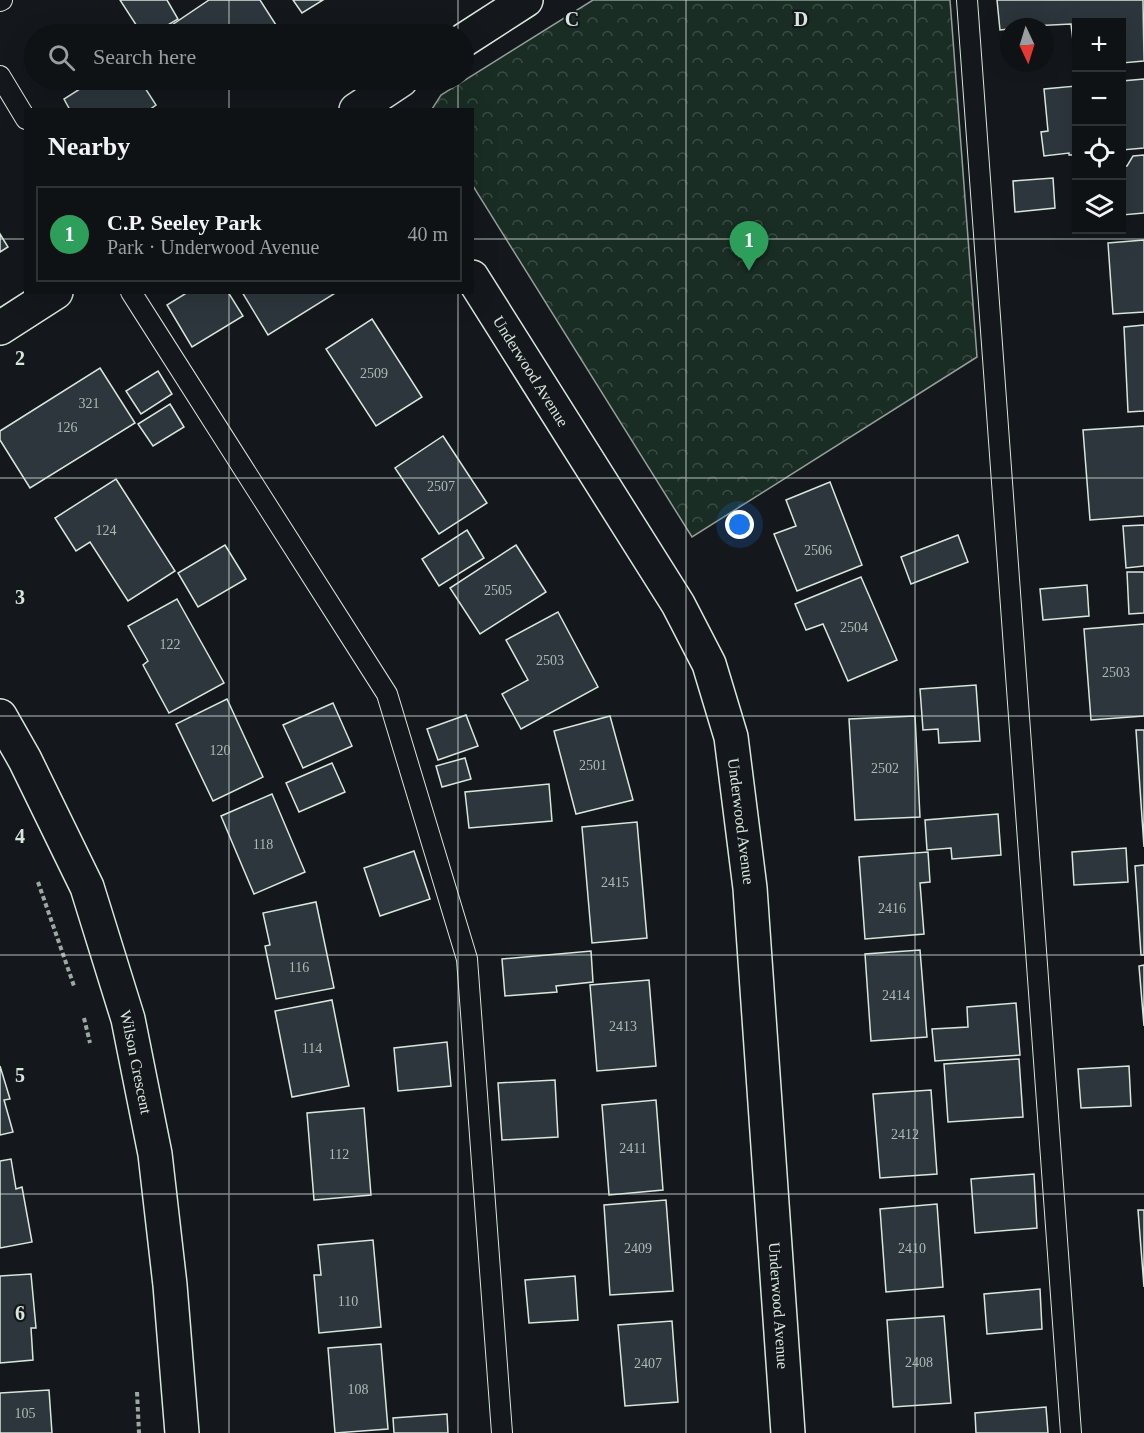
<!DOCTYPE html>
<html lang="en">
<head>
<meta charset="utf-8">
<style>
  body { margin:0; font-family:Georgia,serif; background:#181b1e; color:#f1f3f6 }
  .controls { position:absolute; right:18px; top:18px; display:grid; overflow:hidden; border-radius:0px; box-shadow:0 6px 24px #0002 }
  .controls button { width:54px; height:54px; display:grid; place-items:center; padding:0; border:0; border-bottom:2px solid #2f3234; background:#0f1215; color:#f1f3f6; font:30px sans-serif }
  .compass { position:absolute; left:1000px; top:18px; width:54px; height:54px; border-radius:50%; background:#0f1215; box-shadow:0 6px 24px #0002; rotate:176deg }
  .you { position:absolute; left:740px; top:525px; width:21px; height:21px; margin:-15px; border:4px solid #fff; border-radius:50%; background:#1a73e8; box-shadow:0 0 0 9px #1a73e833 }
  .badge { display:grid; place-items:center; width:39px; height:39px; border-radius:50%; background:#ffb74d; color:#fff; font-size:20px; font-weight:700 }
  .pin { position:absolute; translate:-50% -50px; filter:drop-shadow(0 2px 3px #0008) }
  .pin::after { content:''; position:absolute; top:32px; width:21px; height:18px; background:inherit; clip-path:polygon(0 0,100% 0,50% 100%) }
  .list { margin:0; padding:0; list-style:none }
  h2 { display:flex; justify-content:space-between; align-items:center; height:78px; margin:0; padding:0 24px; font-size:26px }
  h2 small { font-size:20px; font-weight:400; color:#9b9ea0 }
  .list li { display:grid; grid-template-columns:39px 1fr auto; gap:18px; align-items:center; box-sizing:border-box; height:96px; margin:0 12px 12px; padding:0 12px; border:2px solid #2f3234; border-radius:0px }
  .list b { display:block; font-size:22px; white-space:nowrap }
  .list p { margin:0; font-size:20px; white-space:nowrap; color:#9b9ea0 }
  .list em { font-size:20px; font-style:normal; color:#9b9ea0 }
  .icon { flex:none; width:33px; height:33px; fill:none; stroke:currentColor; stroke-width:2; stroke-linecap:round; stroke-linejoin:round }
  .map { position:relative; flex:none; width:1144px; height:1433px; overflow:hidden }
  .search { position:absolute; background:#0f1215; box-shadow:0 6px 24px #0002; left:24px; top:24px; width:450px; height:66px; display:flex; align-items:center; gap:15px; box-sizing:border-box; padding:0 21px; border-radius:33px; color:#9b9ea0; font-size:22px }
  .panel { position:absolute; background:#0f1215; box-shadow:0 6px 24px #0002; left:24px; top:108px; width:450px; height:186px; border-radius:0px }
  .map>svg:first-child { display:block }
  .park { fill:url(#park-crowns); stroke:#939e99; stroke-width:1.5 }
  .building { fill:#2c363c; stroke:#d8e6dc; stroke-width:1.5 }
  .lines { fill:none; stroke-linecap:round; stroke-linejoin:round }
  .lane-casing { stroke:#d8e6dc; stroke-width:22 }
  .street-casing { stroke:#d8e6dc; stroke-width:36 }
  .secondary-casing { stroke:#d8e6dc; stroke-width:36 }
  .path { stroke:#9da8a2; stroke-width:4; stroke-dasharray:4.5 3; stroke-linecap:butt }
  .lane { stroke:#14181c; stroke-width:20 }
  .street { stroke:#14181c; stroke-width:33 }
  .secondary { stroke:#14181c; stroke-width:33 }
  .grid { fill:none; stroke:#d8e6dc; stroke-width:1.5; stroke-opacity:0.55 }
  .labels { text-anchor:middle; dominant-baseline:central; stroke-width:4.5; stroke-linejoin:round; paint-order:stroke }
  .number-label { font-size:14px; fill:#adbab4 }
  .street-label { font-size:16px; fill:#d8e6dc; stroke:#14181c }
  .grid-label { font-size:20px; text-anchor:middle; font-weight:bold; fill:#d8e6dc; stroke:#14181c; stroke-width:4.5; stroke-linejoin:round; paint-order:stroke }
</style>
</head>
<body>
<div class="map">
<svg width="1144" height="1433" viewBox="0 0 1144 1433">
  <defs>
    <pattern id="park-crowns" width="20" height="18" patternUnits="userSpaceOnUse" patternTransform="scale(1.5)"><rect width="20" height="18" fill="#1a2d24"/><path d="M2 6a3 3 0 1 1 6 0M12 15a3 3 0 1 1 6 0" fill="none" stroke="#3b4b43"/></pattern>
  </defs>
  <rect width="100%" height="100%" fill="#14181c"/>
  <path class="park" d="M 593,0 L 950,0 L 977,357 L 692,537 L 473,186 L 472,110 L 432,109 L 441,95 Z"/>
  <g class="building">
    <path d="M 120,0 L 167,0 L 178,19 L 153,34 L 142,34 Z"/>
    <path d="M 209,0 L 260,0 L 276,25 L 262,34 L 169,34 L 166,29 Z"/>
    <path d="M 293,0 L 323,0 L 302,13 Z"/>
    <path d="M 997,0 L 1143,0 L 1144,61 L 1122,63 L 1122,22 L 1076,22 L 1076,67 L 1071,24 L 1009,27 L 1009,29 L 1000,30 Z"/>
    <path d="M 1144,79 L 1144,148 L 1122,150 L 1122,81 Z"/>
    <path d="M 94,80 L 140,80 L 156,105 L 149,110 L 70,110 L 64,99 Z"/>
    <path d="M 1076,86 L 1076,155 L 1069,155 L 1069,153 L 1044,156 L 1041,132 L 1048,131 L 1044,89 Z"/>
    <path d="M 1144,155 L 1144,213 L 1122,215 L 1122,166 L 1127,166 L 1133,156 Z"/>
    <path d="M 1053,178 L 1055,208 L 1015,212 L 1013,181 Z"/>
    <path d="M 0,234 L 8,247 L 0,252 Z"/>
    <path d="M 1144,240 L 1144,312 L 1113,314 L 1108,243 Z"/>
    <path d="M 188,292 L 228,292 L 243,316 L 192,347 L 167,305 Z"/>
    <path d="M 242,292 L 337,292 L 268,335 Z"/>
    <path d="M 372,319 L 422,397 L 376,426 L 326,349 Z"/>
    <path d="M 1144,325 L 1144,411 L 1128,412 L 1124,327 Z"/>
    <path d="M 100,368 L 135,423 L 30,488 L 0,440 L 0,431 Z"/>
    <path d="M 158,371 L 172,394 L 141,414 L 126,391 Z"/>
    <path d="M 170,404 L 184,427 L 153,446 L 138,424 Z"/>
    <path d="M 1144,426 L 1144,516 L 1090,520 L 1083,430 Z"/>
    <path d="M 443,436 L 487,503 L 439,534 L 395,468 Z"/>
    <path d="M 116,479 L 175,571 L 128,601 L 90,542 L 76,551 L 55,518 Z"/>
    <path d="M 830,482 L 862,565 L 797,591 L 774,534 L 796,526 L 786,500 Z"/>
    <path d="M 1144,525 L 1144,566 L 1126,568 L 1123,526 Z"/>
    <path d="M 467,530 L 484,558 L 439,586 L 422,559 Z"/>
    <path d="M 958,535 L 968,562 L 911,584 L 901,557 Z"/>
    <path d="M 225,545 L 246,579 L 198,607 L 178,573 Z"/>
    <path d="M 516,545 L 546,592 L 480,634 L 450,588 Z"/>
    <path d="M 1127,572 L 1144,572 L 1144,613 L 1129,614 Z"/>
    <path d="M 861,577 L 897,660 L 848,681 L 823,624 L 806,630 L 795,604 Z"/>
    <path d="M 1087,585 L 1089,616 L 1043,620 L 1040,589 Z"/>
    <path d="M 177,599 L 224,683 L 169,713 L 143,665 L 148,661 L 128,626 Z"/>
    <path d="M 558,612 L 598,687 L 521,729 L 502,694 L 528,680 L 506,640 Z"/>
    <path d="M 1144,624 L 1144,716 L 1091,720 L 1084,629 Z"/>
    <path d="M 976,685 L 980,741 L 939,743 L 938,729 L 923,730 L 920,689 Z"/>
    <path d="M 227,699 L 263,777 L 213,801 L 176,724 Z"/>
    <path d="M 333,703 L 352,746 L 303,768 L 283,725 Z"/>
    <path d="M 466,715 L 478,746 L 438,760 L 427,729 Z"/>
    <path d="M 610,716 L 633,800 L 576,814 L 554,731 Z"/>
    <path d="M 915,716 L 920,817 L 855,820 L 849,719 Z"/>
    <path d="M 1136,730 L 1144,730 L 1144,847 Z"/>
    <path d="M 465,758 L 471,779 L 442,787 L 436,766 Z"/>
    <path d="M 332,763 L 345,792 L 299,812 L 286,783 Z"/>
    <path d="M 549,784 L 552,821 L 469,828 L 465,792 Z"/>
    <path d="M 272,794 L 305,872 L 254,894 L 221,816 Z"/>
    <path d="M 998,814 L 1001,855 L 952,859 L 951,848 L 927,850 L 925,820 Z"/>
    <path d="M 637,822 L 647,938 L 592,943 L 582,827 Z"/>
    <path d="M 1126,848 L 1128,882 L 1074,885 L 1072,852 Z"/>
    <path d="M 414,851 L 430,899 L 380,916 L 364,868 Z"/>
    <path d="M 928,852 L 930,882 L 920,883 L 924,934 L 865,939 L 859,857 Z"/>
    <path d="M 1144,865 L 1144,955 L 1141,955 L 1135,866 Z"/>
    <path d="M 316,902 L 334,988 L 276,999 L 265,946 L 270,945 L 263,913 Z"/>
    <path d="M 920,950 L 927,1037 L 871,1041 L 865,954 Z"/>
    <path d="M 591,951 L 593,982 L 556,986 L 557,992 L 505,996 L 502,959 Z"/>
    <path d="M 1144,965 L 1144,1026 L 1139,966 Z"/>
    <path d="M 649,980 L 656,1066 L 597,1071 L 590,985 Z"/>
    <path d="M 332,1000 L 349,1086 L 292,1097 L 275,1011 Z"/>
    <path d="M 1016,1003 L 1020,1055 L 935,1061 L 932,1029 L 968,1027 L 967,1007 Z"/>
    <path d="M 447,1042 L 451,1086 L 398,1091 L 394,1048 Z"/>
    <path d="M 1019,1059 L 1023,1117 L 948,1122 L 944,1064 Z"/>
    <path d="M 0,1066 L 10,1099 L 4,1100 L 13,1132 L 0,1135 Z"/>
    <path d="M 1129,1066 L 1131,1106 L 1081,1108 L 1078,1069 Z"/>
    <path d="M 555,1080 L 558,1137 L 502,1140 L 498,1083 Z"/>
    <path d="M 931,1090 L 937,1174 L 880,1178 L 873,1094 Z"/>
    <path d="M 656,1100 L 663,1190 L 609,1195 L 602,1105 Z"/>
    <path d="M 364,1108 L 371,1195 L 314,1200 L 307,1113 Z"/>
    <path d="M 11,1159 L 16,1189 L 22,1187 L 32,1242 L 0,1248 L 0,1161 Z"/>
    <path d="M 1034,1174 L 1037,1228 L 975,1233 L 971,1179 Z"/>
    <path d="M 666,1200 L 673,1291 L 610,1295 L 604,1205 Z"/>
    <path d="M 937,1204 L 943,1287 L 886,1292 L 880,1209 Z"/>
    <path d="M 1138,1210 L 1144,1210 L 1144,1287 Z"/>
    <path d="M 373,1240 L 381,1327 L 319,1333 L 314,1275 L 321,1275 L 318,1245 Z"/>
    <path d="M 31,1274 L 36,1328 L 31,1328 L 33,1360 L 0,1363 L 0,1276 Z"/>
    <path d="M 575,1276 L 578,1320 L 529,1323 L 525,1280 Z"/>
    <path d="M 1040,1289 L 1042,1329 L 987,1334 L 984,1294 Z"/>
    <path d="M 944,1316 L 951,1403 L 893,1407 L 887,1320 Z"/>
    <path d="M 672,1321 L 678,1402 L 625,1406 L 618,1325 Z"/>
    <path d="M 381,1344 L 388,1429 L 335,1433 L 328,1348 Z"/>
    <path d="M 49,1390 L 52,1433 L 0,1433 L 0,1393 Z"/>
    <path d="M 1046,1407 L 1048,1433 L 976,1433 L 975,1413 Z"/>
    <path d="M 447,1414 L 448,1433 L 394,1433 L 393,1418 Z"/>
  </g>
  <g class="lines">
    <defs>
      <g id="lane">
        <path d="M 967,0 L 1071,1433"/>
        <path d="M 0,1 L 2,0"/>
        <path d="M 0,76 L 26,119"/>
        <path d="M 131,292 L 387,694 L 467,959 L 502,1433"/>
      </g>
      <g id="street">
        <path d="M 464,40 L 526,0"/>
        <path d="M 356,110 L 401,80"/>
        <path id="s1" d="M 472,277 L 678,604 L 709,664 L 731,737 L 750,888 L 788,1433"/>
        <path d="M 0,328 L 56,292"/>
      </g>
      <g id="secondary">
        <path id="s2" d="M 0,716 L 25,760 L 87,887 L 128,1019 L 155,1154 L 170,1285 L 182,1433"/>
      </g>
    </defs>
    <use href="#lane" class="lane-casing"/>
    <use href="#street" class="street-casing"/>
    <use href="#secondary" class="secondary-casing"/>
    <g class="path">
      <path d="M 38,882 L 74,986"/>
      <path d="M 84,1018 L 90,1043"/>
      <path d="M 137,1392 L 139,1433"/>
    </g>
    <use href="#lane" class="lane"/>
    <use href="#street" class="street"/>
    <use href="#secondary" class="secondary"/>
  </g>
  <path class="grid" d="M 229,0 L 229,34M 458,0 L 458,34M 686,0 L 686,1433M 915,0 L 915,1433M 229,80 L 229,110M 458,80 L 458,110M 0,239 L 26,239M 472,239 L 1144,239M 229,292 L 229,1433M 458,292 L 458,1433M 0,478 L 1144,478M 0,716 L 1144,716M 0,955 L 1144,955M 0,1194 L 1144,1194"/>
  <g class="labels">
    <g class="number-label">
      <text x="374" y="373">2509</text>
      <text x="89" y="403">321</text>
      <text x="67" y="427">126</text>
      <text x="441" y="486">2507</text>
      <text x="106" y="530">124</text>
      <text x="818" y="550">2506</text>
      <text x="498" y="590">2505</text>
      <text x="854" y="627">2504</text>
      <text x="170" y="644">122</text>
      <text x="550" y="660">2503</text>
      <text x="1116" y="672">2503</text>
      <text x="220" y="750">120</text>
      <text x="593" y="765">2501</text>
      <text x="885" y="768">2502</text>
      <text x="263" y="844">118</text>
      <text x="615" y="882">2415</text>
      <text x="892" y="908">2416</text>
      <text x="299" y="967">116</text>
      <text x="896" y="995">2414</text>
      <text x="623" y="1026">2413</text>
      <text x="312" y="1048">114</text>
      <text x="905" y="1134">2412</text>
      <text x="633" y="1148">2411</text>
      <text x="339" y="1154">112</text>
      <text x="638" y="1248">2409</text>
      <text x="912" y="1248">2410</text>
      <text x="348" y="1301">110</text>
      <text x="919" y="1362">2408</text>
      <text x="648" y="1363">2407</text>
      <text x="358" y="1389">108</text>
      <text x="25" y="1413">105</text>
    </g>
    <g class="street-label">
      <text stroke="none"><textPath href="#s1" startOffset="111">Underwood Avenue</textPath></text>
      <text stroke="none"><textPath href="#s1" startOffset="615">Underwood Avenue</textPath></text>
      <text stroke="none"><textPath href="#s2" startOffset="374">Wilson Crescent</textPath></text>
      <text stroke="none"><textPath href="#s1" startOffset="1101">Underwood Avenue</textPath></text>
    </g>
  </g>
  <g class="grid-label">
    <text x="572" y="26">C</text>
    <text x="801" y="26">D</text>
    <text x="20" y="365">2</text>
    <text x="20" y="604">3</text>
    <text x="20" y="843">4</text>
    <text x="20" y="1082">5</text>
    <text x="20" y="1320">6</text>
  </g>
</svg>
<div class="controls">
<button>+</button>
<button>−</button>
<button><svg class="icon" aria-label="locate" viewBox="0 0 24 24"><circle cx="12" cy="12" r="6"/><path d="M12 2v4M12 18v4M2 12h4M18 12h4"/></svg></button>
<button><svg class="icon" aria-label="layers" viewBox="0 0 24 24"><path d="M12 4l9 5-9 5-9-5zM3 14l9 5 9-5"/></svg></button>
</div>
<svg class="compass" viewBox="-18 -18 36 36"><path d="M0-13l5 13h-10z" fill="#e53935"/><path d="M0 13l5-13h-10z" fill="#9b9ea0"/></svg>
<div class="you"></div>
<div class="pin badge" style="left:749px;top:271px;background:#2e9e5b">1</div>
<div class="search"><svg class="icon" aria-label="search" viewBox="0 0 24 24"><circle cx="10" cy="10" r="6"/><path d="M15 15l6 6"/></svg>Search here</div>
<section class="panel">
<h2>Nearby<small></small></h2>
<ul class="list">
<li><span class="badge" style="background:#2e9e5b">1</span><div><b>C.P. Seeley Park</b><p>Park · Underwood Avenue</p></div><em>40 m</em></li>
</ul>
</section>
</div>
</body>
</html>
